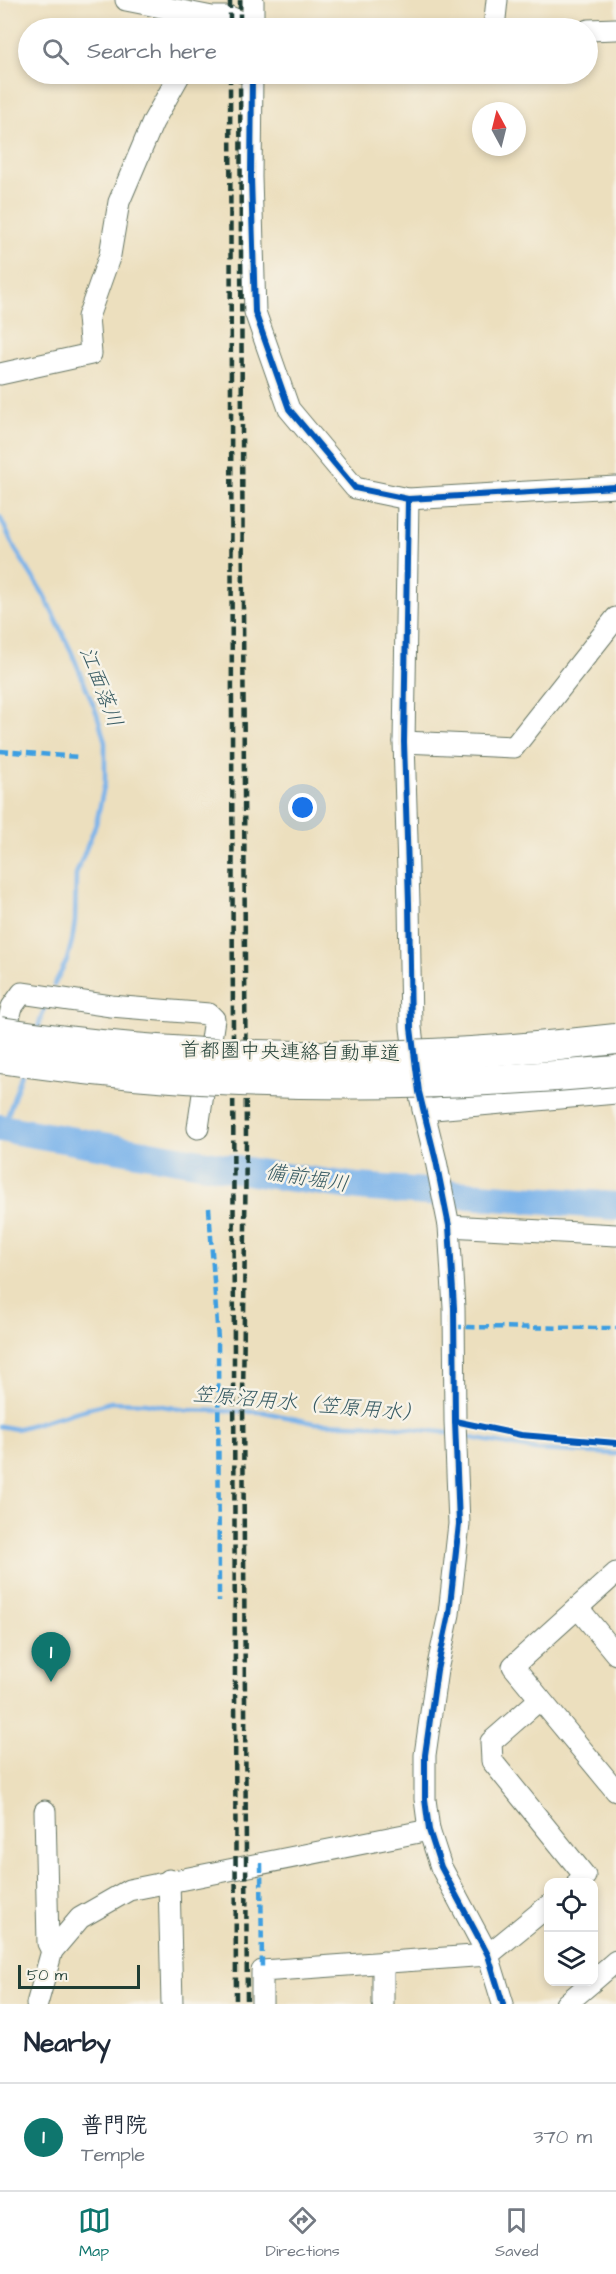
<!DOCTYPE html>
<html lang="en">
<head>
<meta charset="utf-8">
<style>
  body { margin:0; font-family:"Architects Daughter","Klee One",sans-serif; background:#f2f2f3; color:#1f2937 }
  .controls { position:absolute; right:18px; bottom:18px; display:grid; overflow:hidden; border-radius:12px; box-shadow:0 3px 9px #0003 }
  .controls button { width:54px; height:54px; display:grid; place-items:center; padding:0; border:0; border-bottom:2px solid #e0e1e3; background:#fff; color:#1f2937; font:30px sans-serif }
  .compass { position:absolute; left:472px; top:102px; width:54px; height:54px; border-radius:50%; background:#fff; box-shadow:0 3px 9px #0003; rotate:353deg }
  .scale { position:absolute; left:18px; bottom:15px; width:122px; box-sizing:border-box; padding-left:6px; border:3px solid #1f3d34; border-top:0; font-size:16px; line-height:21px; white-space:nowrap; color:#1f3d34; -webkit-text-stroke:4px #f7f3e8; paint-order:stroke }
  .you { position:absolute; left:303px; top:808px; width:21px; height:21px; margin:-15px; border:4px solid #fff; border-radius:50%; background:#1a73e8; box-shadow:0 0 0 9px #1a73e833 }
  .badge { display:grid; place-items:center; width:39px; height:39px; border-radius:50%; background:#0f766e; color:#fff; font-size:20px; font-weight:700 }
  .pin { position:absolute; translate:-50% -50px; filter:drop-shadow(0 2px 3px #0008) }
  .pin::after { content:''; position:absolute; top:32px; width:21px; height:18px; background:inherit; clip-path:polygon(0 0,100% 0,50% 100%) }
  .list { margin:0; padding:0; list-style:none }
  h2 { display:flex; justify-content:space-between; align-items:center; height:78px; margin:0; padding:0 24px; font-size:26px }
  h2 small { font-size:20px; font-weight:400; color:#747a83 }
  .list li { display:grid; grid-template-columns:39px 1fr auto; gap:18px; align-items:center; box-sizing:border-box; height:108px; padding:0 24px; border-top:2px solid #e0e1e3 }
  .list b { display:block; font-size:22px; white-space:nowrap }
  .list p { margin:0; font-size:20px; white-space:nowrap; color:#747a83 }
  .list em { font-size:20px; font-style:normal; color:#747a83 }
  .icon { flex:none; width:33px; height:33px; fill:none; stroke:currentColor; stroke-width:2; stroke-linecap:round; stroke-linejoin:round }
  .map { position:relative; flex:none; width:616px; height:2004px; overflow:hidden }
  .search { position:absolute; background:#fff; box-shadow:0 3px 9px #0003; left:18px; right:18px; top:18px; height:66px; display:flex; align-items:center; gap:15px; box-sizing:border-box; padding:0 21px; border-radius:33px; color:#747a83; font-size:22px }
  .sheet { height:186px; background:#fff }
  nav { display:flex; justify-content:space-around; align-items:center; box-sizing:border-box; height:84px; border-top:2px solid #e0e1e3; background:#fff; font-size:16px; color:#747a83 }
  nav a { display:grid; justify-items:center; gap:3px }
  nav .on { color:#0f766e }
  .map>svg:first-child { display:block }
  .lines { fill:none; stroke-linecap:round; stroke-linejoin:round }
  .stream { stroke:#7ab3ea; stroke-width:4.5 }
  .river { stroke:#7ab3ea; stroke-width:28 }
  .minor-casing { stroke:#677664; stroke-width:23 }
  .minor { stroke:#fff; stroke-width:21 }
  .rail { stroke:#1f3d34; stroke-width:4.5; stroke-dasharray:9 4.5; stroke-linecap:butt }
  .highway-bridge-casing { stroke:#677664; stroke-width:32; stroke-linecap:butt }
  .highway-bridge { stroke:#fff; stroke-width:30 }
  .quiet { stroke:#3c9ee2; stroke-width:4.5; stroke-dasharray:9 4.5; stroke-linecap:butt }
  .cycleway-casing { stroke:#f7f3e8; stroke-width:10 }
  .cycleway { stroke:#0057b8; stroke-width:6 }
  .labels { text-anchor:middle; dominant-baseline:central; stroke-width:5; stroke-linejoin:round; paint-order:stroke }
  .street-label { font-size:20px; fill:#1f3d34; stroke:#f7f3e8 }
  .water-label { font-size:21px; font-style:italic; fill:#365a62; stroke:#f7f3e8 }
</style>
</head>
<body>
<div class="map">
<svg width="616" height="2004" viewBox="0 0 616 2004">
  <rect width="100%" height="100%" fill="#f7f3e8"/>
  <filter id="ink" filterUnits="userSpaceOnUse"><feTurbulence type="fractalNoise" baseFrequency=".0167" numOctaves="2"/><feDisplacementMap in="SourceGraphic" scale="12" xChannelSelector="R" yChannelSelector="G"/><feConvolveMatrix kernelMatrix="1 2 1 2 8 2 1 2 1" color-interpolation-filters="sRGB"/></filter>
  <filter id="wash" filterUnits="userSpaceOnUse"><feTurbulence type="fractalNoise" baseFrequency=".008" numOctaves="4" result="noise"/><feDisplacementMap in="SourceGraphic" scale="24" xChannelSelector="R" yChannelSelector="G"/><feGaussianBlur stdDeviation="1.35" result="paint"/><feColorMatrix in="noise" values="0 0 0 0 0 0 0 0 0 0 0 0 0 0 0 0 0 1.4 0 .05"/><feComposite in="paint" operator="in"/></filter>
  <g filter="url(#wash)">
    <rect width="100%" height="100%" fill="#ecdfbe"/>
    <g class="lines">
      <g class="stream">
        <path d="M 0,517 L 15,549 L 44,595 L 72,653 L 97,714 L 105,742 L 105,782 L 96,824 L 76,874 L 75,921 L 72,941 L 67,960 L 54,985"/>
        <path d="M 38,1027 L 46,1004"/>
        <path d="M 3,1129 L 23,1071"/>
        <path d="M 0,1426 L 16,1429 L 111,1402 L 145,1403 L 186,1410 L 264,1412 L 314,1423 L 380,1425 L 450,1433"/>
        <path d="M 461,1436 L 536,1450 L 616,1454"/>
      </g>
      <path class="river" d="M 0,1128 L 270,1175 L 359,1187 L 616,1206"/>
    </g>
  </g>
  <g filter="url(#ink)">
    <g class="lines">
      <defs>
        <g id="minor">
          <path d="M 126,0 L 212,17 L 230,17 L 255,28"/>
          <path d="M 253,28 L 253,0"/>
          <path d="M 494,28 L 497,0"/>
          <path d="M 588,30 L 616,29"/>
          <path d="M 252,74 L 251,177 L 255,312 L 289,409 L 355,488 L 408,499 L 616,487"/>
          <path d="M 0,374 L 91,354 L 88,317 L 110,255 L 119,202 L 153,122 L 180,74"/>
          <path d="M 408,499 L 404,742 L 409,903 L 411,1028 L 419,1092 L 436,1161 L 449,1226 L 454,1308 L 455,1421 L 459,1524 L 449,1614 L 437,1670 L 425,1755 L 425,1799 L 429,1830 L 441,1867 L 488,1955 L 503,2004"/>
          <path d="M 404,742 L 514,747 L 616,618"/>
          <path d="M 2,1046 L 12,1007 L 22,993 L 111,1006 L 209,1014 L 214,1019 L 198,1128"/>
          <path d="M 423,1110 L 616,1093"/>
          <path d="M 449,1226 L 616,1235"/>
          <path d="M 616,1573 L 513,1666 L 616,1791"/>
          <path d="M 578,1608 L 616,1654"/>
          <path d="M 540,1699 L 491,1742 L 492,1761 L 585,1876 L 578,1882"/>
          <path d="M 45,1811 L 48,1943 L 52,1951"/>
          <path d="M 169,1880 L 172,2004"/>
          <path d="M 594,1980 L 616,1961"/>
          <path d="M 37,2004 L 52,1951 L 80,1918 L 129,1890 L 429,1830"/>
          <path d="M 262,2004 L 262,1971 L 488,1955 L 548,1906"/>
          <path d="M 383,2004 L 383,1962"/>
          <path d="M 566,2004 L 592,1982"/>
        </g>
      </defs>
      <use href="#minor" class="minor-casing"/>
      <use href="#minor" class="minor"/>
      <g class="rail">
        <path d="M 230,0 L 230,28"/>
        <path d="M 240,0 L 240,28"/>
        <path d="M 230,74 L 236,2004"/>
        <path d="M 240,74 L 246,1141 L 243,1401 L 247,2004"/>
      </g>
      <defs>
        <g id="highway-bridge">
          <path d="M 0,1032 C 204,1063 412,1063 616,1039"/>
          <path d="M 0,1058 C 204,1089 411,1090 616,1071"/>
        </g>
      </defs>
      <use href="#highway-bridge" class="highway-bridge-casing"/>
      <use href="#highway-bridge" class="highway-bridge"/>
      <g class="quiet">
        <path d="M 0,751 L 78,757"/>
        <path d="M 209,1208 L 218,1340 L 219,1601"/>
        <path d="M 453,1327 L 616,1328"/>
        <path d="M 261,1863 L 262,1971"/>
      </g>
      <defs>
        <g id="cycleway">
          <path d="M 252,74 L 251,177 L 255,312 L 289,409 L 355,488 L 408,499 L 616,487"/>
          <path d="M 408,499 L 404,742 L 409,903 L 411,1028 L 419,1092 L 436,1161 L 449,1226 L 454,1308 L 455,1421 L 459,1524 L 449,1614 L 437,1670 L 425,1755 L 425,1799 L 429,1830 L 441,1867 L 488,1955 L 503,2004"/>
          <path d="M 455,1421 L 521,1435 L 616,1443"/>
        </g>
      </defs>
      <use href="#cycleway" class="cycleway-casing"/>
      <use href="#cycleway" class="cycleway"/>
    </g>
  </g>
  <g class="labels">
    <g class="street-label">
      <text transform="translate(290 1052) rotate(1)">首都圏中央連絡自動車道</text>
    </g>
    <g class="water-label">
      <text transform="translate(101 687) rotate(69)">江面落川</text>
      <text transform="translate(307 1178) rotate(9)">備前堀川</text>
      <text transform="translate(308 1404) rotate(5)">笠原沼用水（笠原用水）</text>
    </g>
  </g>
</svg>
<div class="controls">
<button><svg class="icon" aria-label="locate" viewBox="0 0 24 24"><circle cx="12" cy="12" r="6"/><path d="M12 2v4M12 18v4M2 12h4M18 12h4"/></svg></button>
<button><svg class="icon" aria-label="layers" viewBox="0 0 24 24"><path d="M12 4l9 5-9 5-9-5zM3 14l9 5 9-5"/></svg></button>
</div>
<svg class="compass" viewBox="-18 -18 36 36"><path d="M0-13l5 13h-10z" fill="#e53935"/><path d="M0 13l5-13h-10z" fill="#747a83"/></svg>
<div class="scale">50 m</div>
<div class="you"></div>
<div class="pin badge" style="left:51px;top:1682px">1</div>
<div class="search"><svg class="icon" aria-label="search" viewBox="0 0 24 24"><circle cx="10" cy="10" r="6"/><path d="M15 15l6 6"/></svg>Search here</div>
</div>
<section class="sheet">
<h2>Nearby<small></small></h2>
<ul class="list">
<li><span class="badge">1</span><div><b>普門院</b><p>Temple</p></div><em>370 m</em></li>
</ul>
</section>
<nav>
<a class="on"><svg class="icon" aria-label="map" viewBox="0 0 24 24"><path d="M3 6l6-2 6 2 6-2v14l-6 2-6-2-6 2zM9 4v14M15 6v14"/></svg>Map</a>
<a><svg class="icon" aria-label="directions" viewBox="0 0 24 24"><path d="M12 3l9 9-9 9-9-9zM9 14v-3h6M13 9l2 2-2 2"/></svg>Directions</a>
<a><svg class="icon" aria-label="saved" viewBox="0 0 24 24"><path d="M7 4h10v16l-5-4-5 4z"/></svg>Saved</a>
</nav>
</body>
</html>
